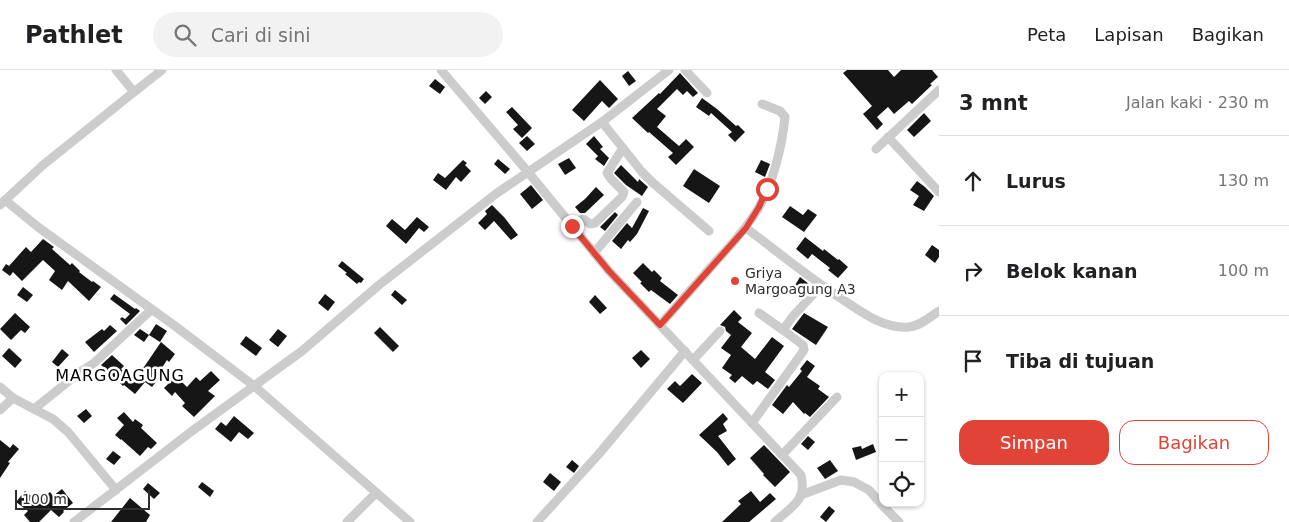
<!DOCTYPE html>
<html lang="id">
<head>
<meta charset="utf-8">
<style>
  body { margin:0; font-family:"DejaVu Sans",sans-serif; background:#f2f2f2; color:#202124 }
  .controls { position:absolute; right:15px; bottom:15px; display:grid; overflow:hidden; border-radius:10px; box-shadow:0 1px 4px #0004 }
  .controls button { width:45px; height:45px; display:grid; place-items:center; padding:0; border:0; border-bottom:1px solid #e0e0e0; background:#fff; color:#202124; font:25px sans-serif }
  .scale { position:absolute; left:15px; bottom:12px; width:135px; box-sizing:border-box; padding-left:5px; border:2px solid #2f2f2f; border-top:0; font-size:14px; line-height:18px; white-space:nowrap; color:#2f2f2f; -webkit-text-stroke:4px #fff; paint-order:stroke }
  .stop { position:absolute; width:15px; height:15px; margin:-11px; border:4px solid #e14436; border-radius:50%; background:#fff }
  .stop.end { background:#e14436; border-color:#fff; box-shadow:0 1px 5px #0008 }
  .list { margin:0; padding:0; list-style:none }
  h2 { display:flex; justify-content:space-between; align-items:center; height:65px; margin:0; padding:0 20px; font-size:21px }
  h2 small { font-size:16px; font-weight:400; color:#757577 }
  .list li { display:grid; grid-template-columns:32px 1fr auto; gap:15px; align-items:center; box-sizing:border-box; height:90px; padding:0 20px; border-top:1px solid #e0e0e0 }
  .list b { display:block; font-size:19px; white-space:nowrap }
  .list em { font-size:16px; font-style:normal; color:#757577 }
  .actions { display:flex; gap:10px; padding:15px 20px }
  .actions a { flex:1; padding:11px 0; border:1px solid #e14436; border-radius:15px; text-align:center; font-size:18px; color:#e14436 }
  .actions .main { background:#e14436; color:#fff }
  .icon { flex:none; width:28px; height:28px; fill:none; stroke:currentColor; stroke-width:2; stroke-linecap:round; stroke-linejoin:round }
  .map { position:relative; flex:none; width:939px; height:452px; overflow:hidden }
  header { display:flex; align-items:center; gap:30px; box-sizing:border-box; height:70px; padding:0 25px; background:#fff; border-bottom:1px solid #e0e0e0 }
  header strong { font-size:24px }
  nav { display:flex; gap:28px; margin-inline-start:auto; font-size:18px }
  .search { width:350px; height:45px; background:#f2f2f2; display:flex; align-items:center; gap:12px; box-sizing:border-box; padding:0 18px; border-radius:28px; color:#757577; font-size:19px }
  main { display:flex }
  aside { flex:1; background:#fff }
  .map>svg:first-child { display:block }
  .building { fill:#161616 }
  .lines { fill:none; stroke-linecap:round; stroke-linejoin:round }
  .minor { stroke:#ccc; stroke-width:9 }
  .route { stroke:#e14436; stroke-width:6 }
  .poi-dot { fill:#e14436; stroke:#fff; stroke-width:2 }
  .labels { text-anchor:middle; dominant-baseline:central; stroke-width:5; stroke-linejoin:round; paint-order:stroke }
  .poi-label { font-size:14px; fill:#2f2f2f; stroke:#fff; text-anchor:start }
  .quarter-label { font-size:16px; letter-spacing:1px; fill:#000; stroke:#fff }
</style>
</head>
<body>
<header>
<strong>Pathlet</strong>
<div class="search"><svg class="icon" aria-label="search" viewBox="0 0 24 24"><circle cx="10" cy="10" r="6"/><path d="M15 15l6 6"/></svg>Cari di sini</div>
<nav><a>Peta</a><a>Lapisan</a><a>Bagikan</a></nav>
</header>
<main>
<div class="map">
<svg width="939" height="452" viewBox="0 0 939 452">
  <rect width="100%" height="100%" fill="#fff"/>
  <g class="building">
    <path d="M 847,0 L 888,0 L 894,7 L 901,0 L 932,0 L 938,7 L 930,14 L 932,15 L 912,34 L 909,31 L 894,44 L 888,37 L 877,47 L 883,54 L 877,60 L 863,44 L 872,36 L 843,3 Z"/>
    <path d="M 628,1 L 636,11 L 629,16 L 622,6 Z"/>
    <path d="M 680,3 L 698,23 L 693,27 L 687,21 L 683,25 L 677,19 L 657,39 L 666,46 L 657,57 L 679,76 L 686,69 L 694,77 L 676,95 L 668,87 L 673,83 L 649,62 L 648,63 L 632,48 L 659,23 L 660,24 Z"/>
    <path d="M 435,9 L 445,17 L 440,24 L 429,16 Z"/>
    <path d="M 600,10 L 618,29 L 609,38 L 602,31 L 584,51 L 572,40 Z"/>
    <path d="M 486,21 L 492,27 L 485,34 L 479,28 Z"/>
    <path d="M 702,28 L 717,39 L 736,56 L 738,55 L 745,62 L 735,72 L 728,65 L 732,62 L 711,43 L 709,46 L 696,37 Z"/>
    <path d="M 512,37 L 532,58 L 522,68 L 513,59 L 518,55 L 506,42 Z"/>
    <path d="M 924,43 L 931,51 L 914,67 L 907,60 Z"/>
    <path d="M 527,66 L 535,74 L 527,81 L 519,73 Z"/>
    <path d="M 594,66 L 603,77 L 600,79 L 609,88 L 604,96 L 595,89 L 598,86 L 586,74 Z"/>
    <path d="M 569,88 L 576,98 L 565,105 L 558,94 Z"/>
    <path d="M 498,89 L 510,99 L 505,104 L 494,94 Z"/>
    <path d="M 463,90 L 467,93 L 465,95 L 471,101 L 461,112 L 456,107 L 446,120 L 433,110 L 438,103 L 445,108 Z"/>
    <path d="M 761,90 L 770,94 L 765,107 L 755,102 Z"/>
    <path d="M 621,95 L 638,112 L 639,109 L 648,117 L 642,126 L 626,115 L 614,103 Z"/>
    <path d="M 694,99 L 720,116 L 709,133 L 683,116 Z"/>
    <path d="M 917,111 L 925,117 L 934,126 L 924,141 L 913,135 L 919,126 L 910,120 Z"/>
    <path d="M 531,115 L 543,130 L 532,139 L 520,124 Z"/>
    <path d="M 596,117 L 604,125 L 585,143 L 580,143 L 575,137 L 585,129 Z"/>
    <path d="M 492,135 L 504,147 L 518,165 L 511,170 L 494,151 L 485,160 L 478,153 L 487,144 L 485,141 Z"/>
    <path d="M 790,136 L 803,145 L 808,139 L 817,145 L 804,162 L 782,147 Z"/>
    <path d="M 643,138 L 649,141 L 637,164 L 630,172 L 628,170 L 621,179 L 612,171 L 627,153 L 632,158 Z"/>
    <path d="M 615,142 L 618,145 L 605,161 L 600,157 Z"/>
    <path d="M 417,147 L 429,157 L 424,162 L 419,158 L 406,174 L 386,156 L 392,149 L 405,160 Z"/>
    <path d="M 805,167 L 823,181 L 824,179 L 838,190 L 839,189 L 848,197 L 838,208 L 828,200 L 830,198 L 812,184 L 808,189 L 796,179 Z"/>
    <path d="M 43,169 L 54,177 L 52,179 L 70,195 L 72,193 L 80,201 L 79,202 L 92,212 L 93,211 L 101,217 L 89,231 L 68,211 L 62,220 L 49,210 L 55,201 L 43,190 L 22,211 L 13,202 L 10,206 L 2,200 L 6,194 L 9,196 L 26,177 L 31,182 Z"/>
    <path d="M 932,175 L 939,180 L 939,187 L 935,193 L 925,185 Z"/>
    <path d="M 342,191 L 364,209 L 361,213 L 359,212 L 357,214 L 345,204 L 347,203 L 338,196 Z"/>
    <path d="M 643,193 L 652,202 L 654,200 L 662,208 L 660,211 L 678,225 L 670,234 L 651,220 L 649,222 L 640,213 L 642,212 L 633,203 Z"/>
    <path d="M 800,207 L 809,214 L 803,223 L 794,217 Z"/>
    <path d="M 23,217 L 33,225 L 27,232 L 17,225 Z"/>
    <path d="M 395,220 L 407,230 L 402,235 L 391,225 Z"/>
    <path d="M 114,224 L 135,239 L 136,238 L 140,241 L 126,255 L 120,249 L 122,247 L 125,249 L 130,244 L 110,229 Z"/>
    <path d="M 325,224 L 335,232 L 328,241 L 318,233 Z"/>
    <path d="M 595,225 L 607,238 L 600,244 L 589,232 Z"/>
    <path d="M 734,240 L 742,248 L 738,252 L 752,263 L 741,277 L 755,289 L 772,267 L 784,276 L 765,302 L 775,310 L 768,319 L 757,311 L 753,315 L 742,306 L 735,313 L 729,308 L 732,305 L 722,298 L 731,285 L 721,278 L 731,265 L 726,261 L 725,257 L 720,255 Z"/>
    <path d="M 15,243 L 30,257 L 25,263 L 21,260 L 11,270 L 0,259 Z"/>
    <path d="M 804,243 L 828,257 L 816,275 L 792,259 Z"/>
    <path d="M 156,254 L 167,261 L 160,272 L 149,265 Z"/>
    <path d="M 110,255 L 117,261 L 94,282 L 85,272 L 102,259 L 104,261 Z"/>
    <path d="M 380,257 L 399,276 L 393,282 L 374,263 Z"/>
    <path d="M 140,259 L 149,265 L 144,272 L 134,265 Z"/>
    <path d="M 278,259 L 287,266 L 278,277 L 269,270 Z"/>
    <path d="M 246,266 L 262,278 L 256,286 L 240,274 Z"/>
    <path d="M 161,272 L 175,284 L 169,292 L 167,290 L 156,307 L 158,309 L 152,317 L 145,312 L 135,324 L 124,315 L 123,316 L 101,295 L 112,285 L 124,296 L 121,299 L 131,309 L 143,297 L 144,297 Z"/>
    <path d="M 9,278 L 22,290 L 15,298 L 2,286 Z"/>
    <path d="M 62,279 L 69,285 L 58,297 L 52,292 Z"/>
    <path d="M 641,280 L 650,289 L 641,298 L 632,288 Z"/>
    <path d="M 807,290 L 815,296 L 807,307 L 820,316 L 818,319 L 829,327 L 810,347 L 805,343 L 804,344 L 793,332 L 783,344 L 772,335 L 787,315 L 789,317 L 802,301 L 800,299 Z"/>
    <path d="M 211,301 L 220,310 L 208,321 L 215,326 L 194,347 L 182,336 L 185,333 L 175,322 L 172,326 L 164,318 L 176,306 L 187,317 L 196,307 L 200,311 Z"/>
    <path d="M 692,304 L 702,313 L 683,333 L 667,319 L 675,311 L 680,316 Z"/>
    <path d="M 86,339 L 92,346 L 84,353 L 77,346 Z"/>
    <path d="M 124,342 L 133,352 L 135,349 L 143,355 L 141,358 L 157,373 L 151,379 L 148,377 L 140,386 L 121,369 L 121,370 L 115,365 L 124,355 L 117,348 Z"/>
    <path d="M 723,343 L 728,349 L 723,354 L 727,361 L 718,366 L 736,389 L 728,396 L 717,382 L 699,365 Z"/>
    <path d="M 234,346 L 254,363 L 248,369 L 239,362 L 231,372 L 215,359 L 221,352 L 226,356 Z"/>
    <path d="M 808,366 L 815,372 L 808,380 L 801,374 Z"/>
    <path d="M 0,370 L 10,378 L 13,374 L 19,379 L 8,392 L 10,393 L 0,408 Z"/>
    <path d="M 873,374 L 876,382 L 856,390 L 852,378 L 861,376 L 862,379 Z"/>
    <path d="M 764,375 L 790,402 L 775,417 L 763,405 L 764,404 L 750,388 Z"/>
    <path d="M 113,381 L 121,387 L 114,395 L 106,389 Z"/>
    <path d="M 572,390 L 579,396 L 574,403 L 566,397 Z"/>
    <path d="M 830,390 L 838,401 L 825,409 L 817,398 Z"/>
    <path d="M 550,403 L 561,412 L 554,421 L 543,412 Z"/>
    <path d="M 202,412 L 214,421 L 210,427 L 198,417 Z"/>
    <path d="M 148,413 L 160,423 L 154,429 L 143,419 Z"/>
    <path d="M 62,419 L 73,433 L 63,441 L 64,442 L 59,447 L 51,440 L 39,452 L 30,452 L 24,445 L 28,441 L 16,432 L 25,421 L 39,432 L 50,422 L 53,426 Z"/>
    <path d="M 751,421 L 760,432 L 770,423 L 776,429 L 749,452 L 722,452 L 741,434 L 738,431 Z"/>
    <path d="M 130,428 L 150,445 L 146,452 L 111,452 Z"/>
    <path d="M 829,436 L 835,441 L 826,452 L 820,447 Z"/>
  </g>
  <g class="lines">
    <g class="minor">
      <path d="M 441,0 L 528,102 L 609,201 L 801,405 C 807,431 792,436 775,452"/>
      <path d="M 685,0 L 707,23"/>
      <path d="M 134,22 L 162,0"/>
      <path d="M 602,52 L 642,102 L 652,112 L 709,161"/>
      <path d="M 888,67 L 939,122"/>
      <path d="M 876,79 L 939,20"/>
      <path d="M 5,130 L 38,157 L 175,256 L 253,315 L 410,452"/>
      <path d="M 0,135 L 43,95 L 134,22 L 116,0"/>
      <path d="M 572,156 L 582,149 L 585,150 L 590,154 L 595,153 L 622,127 L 624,122 L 611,109 L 607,103 L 623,78"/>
      <path d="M 746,158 C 778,182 808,207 842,229 C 861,242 884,259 909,257 C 920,256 930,247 939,241"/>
      <path d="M 594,183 L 637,132"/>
      <path d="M 759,243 L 783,260"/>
      <path d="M 660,255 C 679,233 699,211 718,189 C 733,173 747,157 758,139 C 773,114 782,76 785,47 L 780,41 L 762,34"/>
      <path d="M 693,290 L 720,261"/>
      <path d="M 0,317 L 13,328 L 53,349 L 68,362 L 116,420"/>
      <path d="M 34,339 L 80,302 L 94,293 L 151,240"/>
      <path d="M 0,340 L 13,328"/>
      <path d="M 752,353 L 804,280 L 803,275 L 783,260 L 793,246 L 821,216"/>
      <path d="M 782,385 L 837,327"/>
      <path d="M 801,425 L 841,410 L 854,412 L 869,420 L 883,436 L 899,452"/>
      <path d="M 74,452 L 192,361 L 302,281 L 379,215 L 497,123 L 602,52 L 669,0"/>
      <path d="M 347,452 L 376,423"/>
      <path d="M 537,452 L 598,385 L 685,281"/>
    </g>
  </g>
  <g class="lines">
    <path class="route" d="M 572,156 L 609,201 L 660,255 L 746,158 L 759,137 L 767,119"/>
  </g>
  <circle class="poi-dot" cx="735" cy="211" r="5"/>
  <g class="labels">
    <g class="poi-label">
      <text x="745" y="203">Griya<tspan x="745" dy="16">Margoagung A3</tspan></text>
    </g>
    <g class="quarter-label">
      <text x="120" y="305">MARGOAGUNG</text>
    </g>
  </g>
</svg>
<div class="controls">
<button>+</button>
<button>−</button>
<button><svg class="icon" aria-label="locate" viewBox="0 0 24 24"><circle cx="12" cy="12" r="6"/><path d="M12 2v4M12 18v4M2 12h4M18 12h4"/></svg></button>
</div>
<div class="scale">100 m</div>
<div class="stop" style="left:767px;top:119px"></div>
<div class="stop end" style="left:572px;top:156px"></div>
</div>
<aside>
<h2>3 mnt<small>Jalan kaki · 230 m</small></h2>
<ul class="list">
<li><svg class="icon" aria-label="ahead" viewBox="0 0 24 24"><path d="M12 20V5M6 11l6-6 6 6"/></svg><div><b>Lurus</b></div><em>130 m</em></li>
<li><svg class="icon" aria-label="right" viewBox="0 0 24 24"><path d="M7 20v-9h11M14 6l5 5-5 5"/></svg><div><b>Belok kanan</b></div><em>100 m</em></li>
<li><svg class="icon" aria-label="arrive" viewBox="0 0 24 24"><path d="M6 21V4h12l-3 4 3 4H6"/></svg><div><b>Tiba di tujuan</b></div></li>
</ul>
<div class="actions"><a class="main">Simpan</a><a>Bagikan</a></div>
</aside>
</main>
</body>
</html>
